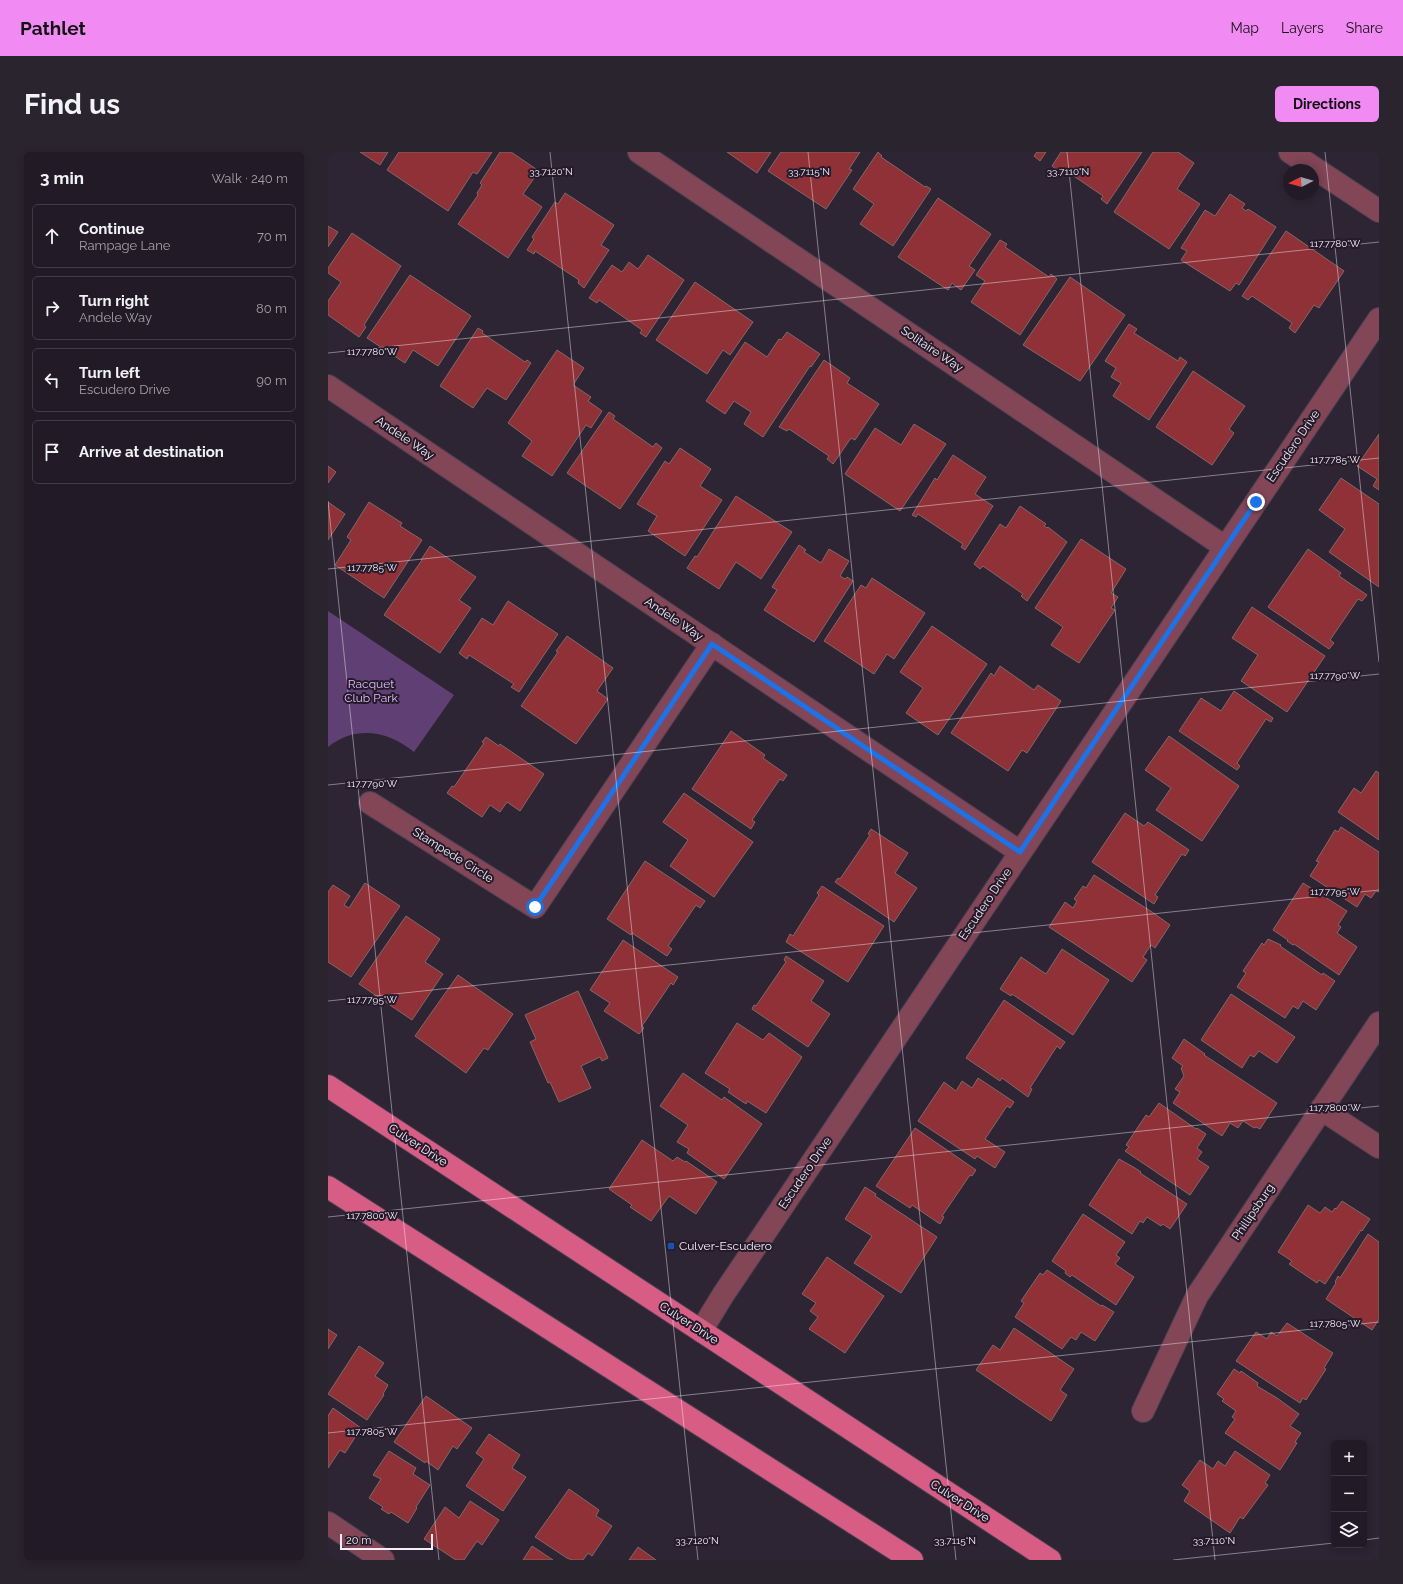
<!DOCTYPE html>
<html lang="en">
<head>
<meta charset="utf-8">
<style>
  body { margin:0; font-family:Raleway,sans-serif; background:#2a242f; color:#f1f3f6 }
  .controls { position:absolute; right:12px; bottom:12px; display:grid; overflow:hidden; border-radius:6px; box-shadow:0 2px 10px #0003 }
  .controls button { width:36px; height:36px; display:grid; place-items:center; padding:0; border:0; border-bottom:1px solid #3f3944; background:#221b27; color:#f1f3f6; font:20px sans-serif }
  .compass { position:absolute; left:955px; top:12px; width:36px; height:36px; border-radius:50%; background:#221b27; box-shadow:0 2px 10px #0003; rotate:264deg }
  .scale { position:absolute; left:12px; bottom:10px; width:93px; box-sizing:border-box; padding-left:4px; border:2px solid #f5effa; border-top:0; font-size:11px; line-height:14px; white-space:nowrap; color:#f5effa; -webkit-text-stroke:3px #241a2a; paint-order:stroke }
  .stop { position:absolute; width:12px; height:12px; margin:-9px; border:3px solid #1a73e8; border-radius:50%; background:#fff }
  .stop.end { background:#1a73e8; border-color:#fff; box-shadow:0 1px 4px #0008 }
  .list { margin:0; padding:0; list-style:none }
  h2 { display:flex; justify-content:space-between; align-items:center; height:52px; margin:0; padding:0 16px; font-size:17px }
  h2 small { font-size:13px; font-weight:400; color:#a2a1a7 }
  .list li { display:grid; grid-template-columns:26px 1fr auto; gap:12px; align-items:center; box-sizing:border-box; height:64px; margin:0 8px 8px; padding:0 8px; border:1px solid #3f3944; border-radius:6px }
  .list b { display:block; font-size:15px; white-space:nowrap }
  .list p { margin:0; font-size:13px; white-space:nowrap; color:#a2a1a7 }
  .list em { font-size:13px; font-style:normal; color:#a2a1a7 }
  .icon { flex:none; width:22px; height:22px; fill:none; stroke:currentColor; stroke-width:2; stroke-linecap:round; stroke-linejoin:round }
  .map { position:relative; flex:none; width:1051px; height:1408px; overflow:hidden; border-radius:6px }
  header { display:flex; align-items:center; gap:24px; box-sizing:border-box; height:56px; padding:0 20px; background:#f28af3; color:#111 }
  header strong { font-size:19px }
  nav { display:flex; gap:22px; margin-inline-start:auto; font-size:14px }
  .intro { display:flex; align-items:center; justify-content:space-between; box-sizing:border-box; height:96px; padding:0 24px }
  h1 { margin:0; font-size:28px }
  .button { padding:10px 18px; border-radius:6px; background:#f28af3; color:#111; font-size:14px; font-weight:700 }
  main { display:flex; gap:24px; padding:0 24px }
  aside { flex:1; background:#221b27; border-radius:6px; box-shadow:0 2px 10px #0003 }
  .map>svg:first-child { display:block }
  .green { fill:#604074 }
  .building { fill:#8f3137; stroke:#816968 }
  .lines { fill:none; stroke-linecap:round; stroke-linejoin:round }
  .minor-casing { stroke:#494050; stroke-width:24 }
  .primary-casing { stroke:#494050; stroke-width:24 }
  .minor { stroke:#824657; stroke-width:22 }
  .primary { stroke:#d85d84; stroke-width:22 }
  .route { stroke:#1a73e8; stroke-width:5 }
  .ticks { fill:none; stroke:#f5effa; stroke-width:1; stroke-opacity:0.45 }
  .transit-dot { fill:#1a4fb4; stroke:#241a2a; stroke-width:1.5 }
  .labels { text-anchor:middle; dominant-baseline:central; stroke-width:4; stroke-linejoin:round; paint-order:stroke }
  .street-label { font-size:12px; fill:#f5effa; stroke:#241a2a }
  .park-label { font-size:12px; fill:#e4befd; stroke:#241a2a }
  .poi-label { font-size:12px; fill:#f5effa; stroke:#241a2a; text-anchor:start }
  .ticks-label { font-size:10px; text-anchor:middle; fill:#f5effa; stroke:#241a2a; stroke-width:4; stroke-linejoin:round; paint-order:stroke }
</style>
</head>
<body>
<header>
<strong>Pathlet</strong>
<nav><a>Map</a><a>Layers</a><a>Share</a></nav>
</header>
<div class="intro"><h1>Find us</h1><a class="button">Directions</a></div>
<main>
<aside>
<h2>3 min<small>Walk · 240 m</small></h2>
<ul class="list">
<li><svg class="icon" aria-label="ahead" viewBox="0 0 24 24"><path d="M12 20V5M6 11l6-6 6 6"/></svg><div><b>Continue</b><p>Rampage Lane</p></div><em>70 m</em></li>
<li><svg class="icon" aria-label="right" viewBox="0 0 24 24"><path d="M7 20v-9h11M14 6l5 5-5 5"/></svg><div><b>Turn right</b><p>Andele Way</p></div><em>80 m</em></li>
<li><svg class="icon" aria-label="left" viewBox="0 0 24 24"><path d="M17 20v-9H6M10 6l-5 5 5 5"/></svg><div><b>Turn left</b><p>Escudero Drive</p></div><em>90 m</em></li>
<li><svg class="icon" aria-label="arrive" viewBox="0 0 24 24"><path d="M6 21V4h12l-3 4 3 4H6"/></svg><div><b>Arrive at destination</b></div></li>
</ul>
</aside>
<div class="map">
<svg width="1051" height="1408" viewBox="0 0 1051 1408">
  <rect width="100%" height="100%" fill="#2d2434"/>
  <path class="green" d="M 0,459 L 126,543 L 86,600 C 60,579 28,573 0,595 Z"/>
  <g class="building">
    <path d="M 32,0 L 60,0 L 52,13 Z"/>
    <path d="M 71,0 L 164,0 L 149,22 L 145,20 L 120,59 L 59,18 Z"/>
    <path d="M 172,0 L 183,0 L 211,19 L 195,42 L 214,55 L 180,106 L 130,72 L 150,43 L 149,41 L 154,33 L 152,31 Z"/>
    <path d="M 399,0 L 443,0 L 429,21 Z"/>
    <path d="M 453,0 L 532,0 L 521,17 L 524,18 L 498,57 L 440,19 Z"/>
    <path d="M 550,0 L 554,4 L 553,5 L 597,35 L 598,34 L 603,37 L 565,94 L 532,72 L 546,52 L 525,37 Z"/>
    <path d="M 709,0 L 718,0 L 712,9 L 706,4 Z"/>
    <path d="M 733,0 L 814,0 L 779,52 L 773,47 L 775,44 L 734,16 L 732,20 L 724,14 Z"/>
    <path d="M 825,0 L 850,0 L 866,11 L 849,37 L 872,52 L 841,97 L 786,60 Z"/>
    <path d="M 237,41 L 286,73 L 273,93 L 281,98 L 256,136 L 250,131 L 251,128 L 207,99 L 206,102 L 199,98 L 206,87 L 204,85 L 227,50 L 230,52 Z"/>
    <path d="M 902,42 L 917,52 L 914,56 L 918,59 L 920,57 L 948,75 L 911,133 L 908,131 L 902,139 L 853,108 L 859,99 L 853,96 L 877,58 L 887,64 Z"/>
    <path d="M 610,46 L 663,82 L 641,114 L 647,118 L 633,138 L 624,131 L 620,138 L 570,105 Z"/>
    <path d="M 0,74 L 10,80 L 0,95 Z"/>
    <path d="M 958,79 L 1016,119 L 991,156 L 986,153 L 967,181 L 961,176 L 964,171 L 924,144 L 920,148 L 914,144 Z"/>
    <path d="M 24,81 L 73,114 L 36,173 L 38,175 L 31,185 L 0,163 L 0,149 L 13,130 L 0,121 L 0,116 Z"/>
    <path d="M 672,88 L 679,92 L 677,95 L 721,125 L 723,122 L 729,127 L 692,183 L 643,150 L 657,129 L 648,123 Z"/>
    <path d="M 320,103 L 356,128 L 318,185 L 312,181 L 314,178 L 271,148 L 269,151 L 261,146 L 284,113 L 294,120 L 301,110 L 310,117 Z"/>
    <path d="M 82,123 L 143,164 L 110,214 L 85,198 L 77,211 L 39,186 Z"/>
    <path d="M 742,125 L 797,163 L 752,229 L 695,193 Z"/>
    <path d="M 367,130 L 425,170 L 402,203 L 395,198 L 379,222 L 328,188 Z"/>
    <path d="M 801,172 L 809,177 L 806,181 L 850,209 L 852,205 L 859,210 L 821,268 L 785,244 L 793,231 L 783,225 L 788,216 L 777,209 Z"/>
    <path d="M 150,176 L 155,179 L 154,181 L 197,210 L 199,208 L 203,211 L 178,248 L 159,236 L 145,256 L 112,234 Z"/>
    <path d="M 459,180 L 492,202 L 483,215 L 482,214 L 435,285 L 416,272 L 423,260 L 406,249 L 397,262 L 378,249 L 417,190 L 439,205 L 451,187 L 453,188 Z"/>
    <path d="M 229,198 L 256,216 L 245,233 L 263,245 L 260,249 L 274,259 L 263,276 L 258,273 L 224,324 L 194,304 L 204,289 L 180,271 Z"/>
    <path d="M 496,208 L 522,226 L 519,231 L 551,252 L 527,288 L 523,286 L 505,312 L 499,307 L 501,304 L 461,277 L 459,279 L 451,275 Z"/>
    <path d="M 865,219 L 917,254 L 901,277 L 906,281 L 884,313 L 828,275 Z"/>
    <path d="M 281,260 L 287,264 L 285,267 L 325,295 L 328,291 L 334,296 L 292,357 L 239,321 Z"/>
    <path d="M 586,272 L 618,292 L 572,359 L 517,322 L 547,276 L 573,293 Z"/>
    <path d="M 1051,282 L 1051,338 L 1045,334 L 1049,327 L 1029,314 Z"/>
    <path d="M 352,296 L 383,317 L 372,334 L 394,348 L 357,404 L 320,379 L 329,364 L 309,352 L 337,309 L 341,312 Z"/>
    <path d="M 625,303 L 658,325 L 647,342 L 665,354 L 637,398 L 633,395 L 635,392 L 590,362 L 588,365 L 584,363 L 607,326 L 609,328 Z"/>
    <path d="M 0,314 L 8,320 L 0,331 Z"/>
    <path d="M 1013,326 L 1051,352 L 1051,435 L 1001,400 L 1017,377 L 991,358 Z"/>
    <path d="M 408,344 L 464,380 L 433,427 L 408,410 L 391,437 L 359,416 L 367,404 L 369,405 Z"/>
    <path d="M 0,350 L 17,362 L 0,388 Z"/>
    <path d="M 41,350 L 74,371 L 72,374 L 94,388 L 56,446 L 7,413 L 23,388 L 19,385 Z"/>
    <path d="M 692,354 L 718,372 L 716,374 L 719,376 L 720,375 L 739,390 L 699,449 L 693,444 L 695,442 L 655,414 L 652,417 L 646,412 L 672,372 L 678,376 Z"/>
    <path d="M 753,387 L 798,417 L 783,441 L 790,445 L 783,456 L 787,458 L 751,511 L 723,493 L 735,475 L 707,456 Z"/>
    <path d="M 471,393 L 478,398 L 476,400 L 493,411 L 501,397 L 521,409 L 512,424 L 517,427 L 519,425 L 525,429 L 486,490 L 436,458 L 449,438 L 444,435 Z"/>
    <path d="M 102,394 L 148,425 L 131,448 L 143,456 L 112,501 L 56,463 L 94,408 L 93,408 Z"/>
    <path d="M 980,397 L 1013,421 L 1011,424 L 1039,443 L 1034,449 L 1030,447 L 1002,488 L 1006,491 L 1001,497 L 940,455 Z"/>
    <path d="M 544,426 L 597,461 L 566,507 L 559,502 L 546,522 L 496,489 L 533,433 L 538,436 Z"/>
    <path d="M 180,449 L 230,482 L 191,540 L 183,535 L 186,532 L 141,503 L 139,507 L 131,501 L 154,466 L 165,473 Z"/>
    <path d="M 924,455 L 997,504 L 959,560 L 913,529 L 930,503 L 904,486 Z"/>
    <path d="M 604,474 L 659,512 L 610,583 L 578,561 L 595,536 L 572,520 Z"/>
    <path d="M 239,484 L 285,516 L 269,539 L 280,547 L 248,592 L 193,554 L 230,500 L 228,499 Z"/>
    <path d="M 672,514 L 706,538 L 710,533 L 733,549 L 699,601 L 694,598 L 680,619 L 623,581 L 663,521 L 666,524 Z"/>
    <path d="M 906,539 L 945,566 L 943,570 L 938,567 L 909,611 L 912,614 L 909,618 L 851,579 L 873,546 L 893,559 Z"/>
    <path d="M 403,579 L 437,603 L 435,606 L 459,623 L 455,629 L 452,627 L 424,668 L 427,670 L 423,677 L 364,637 Z"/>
    <path d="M 841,584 L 911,634 L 874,689 L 828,658 L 843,636 L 817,618 Z"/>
    <path d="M 158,585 L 171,594 L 172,592 L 216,622 L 192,659 L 179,650 L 172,660 L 162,653 L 154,665 L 119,641 L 124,634 L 126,635 L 156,591 L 154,590 Z"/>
    <path d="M 1048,619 L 1051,621 L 1051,688 L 1010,660 L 1026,636 L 1033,641 Z"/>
    <path d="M 356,641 L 425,690 L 386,745 L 342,714 L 360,688 L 335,670 Z"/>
    <path d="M 797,661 L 816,674 L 820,670 L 861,698 L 857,704 L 854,702 L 827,743 L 830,745 L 826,752 L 764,710 Z"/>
    <path d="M 1013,675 L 1051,700 L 1051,740 L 1048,739 L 1043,746 L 1037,742 L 1029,755 L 982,724 L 991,710 L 988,709 L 1007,678 L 1010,680 Z"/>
    <path d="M 543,677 L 580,701 L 567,721 L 589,736 L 566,770 L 507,730 L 510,726 L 512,727 L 542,683 L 540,682 Z"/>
    <path d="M 317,709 L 377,749 L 372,756 L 368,753 L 340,794 L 344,797 L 339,804 L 304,781 L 303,783 L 279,767 Z"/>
    <path d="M 766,723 L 824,760 L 842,773 L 827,796 L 823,793 L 815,805 L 819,808 L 804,830 L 721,775 L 737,750 L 745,756 L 749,749 L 746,747 L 755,734 L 758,736 Z"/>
    <path d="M 37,731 L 72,754 L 23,825 L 0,810 L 0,740 L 5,733 L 22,744 L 16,753 L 21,756 Z"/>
    <path d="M 975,731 L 1019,759 L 1010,773 L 1013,775 L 1009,781 L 1029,795 L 1011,823 L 966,792 L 965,793 L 959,789 L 960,788 L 945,778 Z"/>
    <path d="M 494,734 L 556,774 L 520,830 L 458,790 L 462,782 L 465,784 L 491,743 L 489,741 Z"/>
    <path d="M 78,764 L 112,787 L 97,810 L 115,822 L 84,868 L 31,832 Z"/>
    <path d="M 940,787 L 953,793 L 952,794 L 994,823 L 995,821 L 1007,829 L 988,858 L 975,849 L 970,857 L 965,854 L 957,866 L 909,835 L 918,821 L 915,819 L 934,791 L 936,793 Z"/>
    <path d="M 295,788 L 350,825 L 345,833 L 343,831 L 314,874 L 316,876 L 311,882 L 276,859 L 282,851 L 262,838 Z"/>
    <path d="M 734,797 L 781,828 L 745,883 L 684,842 L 683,844 L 672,837 L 693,805 L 718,822 Z"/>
    <path d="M 458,804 L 496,829 L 483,849 L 502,862 L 480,895 L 424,857 L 426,853 L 428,854 L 458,810 L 456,808 Z"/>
    <path d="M 130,823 L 185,862 L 160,898 L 156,896 L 138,921 L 87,884 Z"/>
    <path d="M 250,839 L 280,906 L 274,909 L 272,905 L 253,914 L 263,936 L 231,950 L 222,930 L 220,931 L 202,890 L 208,887 L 197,863 Z"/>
    <path d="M 903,842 L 967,885 L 949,911 L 931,899 L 926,905 L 922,903 L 914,916 L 873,888 Z"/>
    <path d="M 676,848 L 737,890 L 732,897 L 729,894 L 702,936 L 704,937 L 700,945 L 674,926 L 672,929 L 638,906 Z"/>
    <path d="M 409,871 L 435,888 L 441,881 L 474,905 L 438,961 L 419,949 L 418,952 L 400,940 L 402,937 L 377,921 Z"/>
    <path d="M 856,887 L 877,902 L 876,903 L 949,951 L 932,977 L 928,975 L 926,976 L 915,969 L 910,976 L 902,971 L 894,984 L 845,951 L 852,940 L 847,937 L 856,924 L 853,916 L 855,914 L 844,906 Z"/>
    <path d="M 355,921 L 394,948 L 396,945 L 434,972 L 396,1027 L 359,1001 L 361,997 L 349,990 L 360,973 L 332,954 Z"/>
    <path d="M 650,926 L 686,950 L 682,956 L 679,954 L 657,987 L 677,1000 L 667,1016 L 649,1004 L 647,1007 L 590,969 L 616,930 L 628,939 L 634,929 L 644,936 Z"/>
    <path d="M 831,951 L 868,977 L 869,976 L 878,982 L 869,996 L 874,1000 L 869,1007 L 881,1015 L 862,1043 L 797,999 L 801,995 L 798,993 L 818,963 L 821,965 Z"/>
    <path d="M 587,976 L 648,1018 L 644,1024 L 642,1023 L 614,1064 L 616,1065 L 612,1072 L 584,1053 L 582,1056 L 548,1034 Z"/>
    <path d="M 314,988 L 345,1009 L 349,1005 L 357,1010 L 358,1009 L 389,1030 L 368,1062 L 341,1044 L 323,1069 L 302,1055 L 304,1053 L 281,1037 Z"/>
    <path d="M 791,1007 L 807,1016 L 813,1020 L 812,1021 L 859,1052 L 842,1077 L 835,1072 L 833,1074 L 819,1065 L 815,1071 L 812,1069 L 804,1082 L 761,1053 Z"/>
    <path d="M 537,1035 L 548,1042 L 547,1044 L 609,1085 L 573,1141 L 526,1111 L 544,1084 L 517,1067 Z"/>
    <path d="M 1014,1049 L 1042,1067 L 1034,1079 L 1033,1078 L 997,1132 L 991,1128 L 989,1131 L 961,1112 L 964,1109 L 950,1100 L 980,1053 L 992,1061 L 997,1055 L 1004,1060 L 1007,1056 L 1008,1057 Z"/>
    <path d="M 755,1062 L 797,1090 L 788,1103 L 792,1106 L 787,1112 L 806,1125 L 788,1153 L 744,1123 L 742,1125 L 737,1121 L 738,1119 L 724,1109 Z"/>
    <path d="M 1040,1082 L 1051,1090 L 1051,1167 L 1044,1178 L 998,1147 L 1008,1131 L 1007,1130 L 1010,1124 L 1012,1126 Z"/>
    <path d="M 499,1105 L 556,1144 L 517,1201 L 481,1177 L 490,1165 L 482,1159 L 488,1151 L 474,1142 Z"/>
    <path d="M 719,1118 L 773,1154 L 774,1153 L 786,1160 L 767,1189 L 753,1180 L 748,1188 L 743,1185 L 734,1197 L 687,1165 L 696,1151 L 693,1149 L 712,1121 L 715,1123 Z"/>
    <path d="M 959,1171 L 1005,1201 L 996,1216 L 998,1217 L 978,1248 L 975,1246 L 972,1251 L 908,1209 L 928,1180 L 939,1187 L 943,1180 L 949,1184 Z"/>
    <path d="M 686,1176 L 746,1217 L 732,1238 L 739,1243 L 723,1269 L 648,1218 L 665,1193 L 672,1198 Z"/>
    <path d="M 0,1177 L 9,1183 L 0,1197 Z"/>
    <path d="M 31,1194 L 56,1211 L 47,1224 L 60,1233 L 55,1242 L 56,1243 L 39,1268 L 0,1242 Z"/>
    <path d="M 906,1217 L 912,1221 L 913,1219 L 930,1231 L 929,1234 L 949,1246 L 971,1262 L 962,1274 L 973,1281 L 967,1290 L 969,1291 L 952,1318 L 897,1281 L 907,1267 L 904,1265 L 908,1259 L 894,1249 L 896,1247 L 889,1242 Z"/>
    <path d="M 98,1244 L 144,1276 L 129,1297 L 125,1294 L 110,1318 L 98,1309 L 97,1311 L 66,1290 Z"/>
    <path d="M 5,1256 L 33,1276 L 17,1301 L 12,1298 L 0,1316 L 0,1264 Z"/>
    <path d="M 161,1282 L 192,1303 L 184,1316 L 198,1325 L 175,1359 L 138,1334 L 156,1307 L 148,1301 Z"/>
    <path d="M 61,1299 L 88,1316 L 85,1322 L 102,1333 L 88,1355 L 89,1356 L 80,1371 L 63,1360 L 61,1362 L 53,1357 L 55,1355 L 41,1346 L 53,1327 L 45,1323 Z"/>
    <path d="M 907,1299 L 942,1323 L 937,1331 L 940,1333 L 915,1367 L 912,1365 L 902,1381 L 856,1349 L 862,1339 L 854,1333 L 872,1308 L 885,1317 L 890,1309 L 897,1314 Z"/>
    <path d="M 241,1337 L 271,1358 L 268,1364 L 284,1374 L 264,1404 L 260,1401 L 255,1408 L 244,1408 L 239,1406 L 207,1385 Z"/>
    <path d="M 142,1349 L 171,1368 L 154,1393 L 149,1389 L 136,1408 L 128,1408 L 96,1387 L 117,1355 L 131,1366 Z"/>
    <path d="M 204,1394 L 225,1408 L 195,1408 Z"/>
    <path d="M 310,1395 L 328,1408 L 301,1408 Z"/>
  </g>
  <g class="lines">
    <defs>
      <g id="minor">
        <path d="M 311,0 L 897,395"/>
        <path d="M 962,0 L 1051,59"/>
        <path d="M 0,234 L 692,700"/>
        <path d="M 42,651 L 207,755 L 384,492"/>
        <path d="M 993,957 L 1051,995"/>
        <path d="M 373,1179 L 395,1143 L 1051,167"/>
        <path d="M 815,1259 L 869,1144 L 1051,871"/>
        <path d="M 0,1371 L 55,1408"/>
      </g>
      <g id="primary">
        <path d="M 0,934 L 722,1408"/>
        <path d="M 0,1035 L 584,1408"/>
      </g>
    </defs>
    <use href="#minor" class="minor-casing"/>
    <use href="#primary" class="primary-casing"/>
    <use href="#minor" class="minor"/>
    <use href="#primary" class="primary"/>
  </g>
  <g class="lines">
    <path class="route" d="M 207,755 L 384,492 L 692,700 L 928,350"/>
  </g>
  <path class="ticks" d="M 222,0 L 370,1408M 480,0 L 628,1408M 739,0 L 887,1408M 997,0 L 1051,510M 0,201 L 1051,90M 0,349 L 111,1408M 0,417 L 1051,306M 0,633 L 1051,522M 0,849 L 1051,738M 0,1065 L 1051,954M 0,1281 L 1051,1170M 1036,1388 L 1051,1386M 845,1408 L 1006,1391"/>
  <rect class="transit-dot" x="339" y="1090" width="8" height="8" rx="2"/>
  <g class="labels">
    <g class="street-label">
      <text transform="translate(604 197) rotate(34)">Solitaire Way</text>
      <text transform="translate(77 286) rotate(34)">Andele Way</text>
      <text transform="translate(965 294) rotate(-56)">Escudero Drive</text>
      <text transform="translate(346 467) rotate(34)">Andele Way</text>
      <text transform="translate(125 703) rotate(32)">Stampede Circle</text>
      <text transform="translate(657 752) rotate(-56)">Escudero Drive</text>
      <text transform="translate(90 993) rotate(33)">Culver Drive</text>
      <text transform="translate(477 1021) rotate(-56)">Escudero Drive</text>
      <text transform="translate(925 1060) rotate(-56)">Phillipsburg</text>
      <text transform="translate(361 1171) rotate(33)">Culver Drive</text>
      <text transform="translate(632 1349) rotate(33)">Culver Drive</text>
    </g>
    <g class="park-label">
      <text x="43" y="532">Racquet<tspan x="43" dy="14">Club Park</tspan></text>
    </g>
    <g class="poi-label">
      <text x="351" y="1094">Culver-Escudero</text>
    </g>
  </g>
  <g class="ticks-label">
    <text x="223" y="23">33.7120°N</text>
    <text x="481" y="23">33.7115°N</text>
    <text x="740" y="23">33.7110°N</text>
    <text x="1007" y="95">117.7780°W</text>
    <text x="44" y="203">117.7780°W</text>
    <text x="1007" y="311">117.7785°W</text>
    <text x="44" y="419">117.7785°W</text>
    <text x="1007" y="527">117.7790°W</text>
    <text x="44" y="635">117.7790°W</text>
    <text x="1007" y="743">117.7795°W</text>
    <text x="44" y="851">117.7795°W</text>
    <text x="1007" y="959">117.7800°W</text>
    <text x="44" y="1067">117.7800°W</text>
    <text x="1007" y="1175">117.7805°W</text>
    <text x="44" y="1283">117.7805°W</text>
    <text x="369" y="1392">33.7120°N</text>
    <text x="627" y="1392">33.7115°N</text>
    <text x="886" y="1392">33.7110°N</text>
  </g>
</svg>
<div class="controls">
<button>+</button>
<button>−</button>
<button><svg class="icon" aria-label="layers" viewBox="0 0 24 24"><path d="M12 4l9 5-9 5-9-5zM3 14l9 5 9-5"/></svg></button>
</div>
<svg class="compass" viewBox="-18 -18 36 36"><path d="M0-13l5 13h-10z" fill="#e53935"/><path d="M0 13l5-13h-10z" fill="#a2a1a7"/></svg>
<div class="scale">20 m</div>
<div class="stop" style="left:207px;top:755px"></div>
<div class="stop end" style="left:928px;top:350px"></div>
</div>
</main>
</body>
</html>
